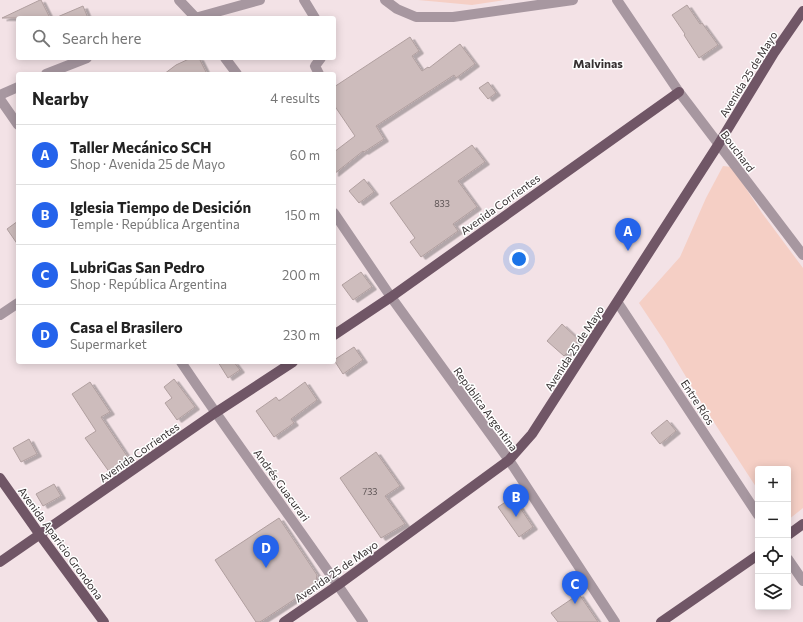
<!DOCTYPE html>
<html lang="en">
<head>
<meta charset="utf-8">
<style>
  body { margin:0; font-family:Commissioner,sans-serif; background:#f2f2f2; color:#222 }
  .controls { position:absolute; right:12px; bottom:12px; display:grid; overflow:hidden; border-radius:4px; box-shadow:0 2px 10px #0003 }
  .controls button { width:36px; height:36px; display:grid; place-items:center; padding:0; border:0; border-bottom:1px solid #e0e0e0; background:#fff; color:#222; font:20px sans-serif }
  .you { position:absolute; left:519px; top:259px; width:14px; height:14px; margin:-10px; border:3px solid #fff; border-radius:50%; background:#1a73e8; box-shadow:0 0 0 6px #1a73e833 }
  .badge { display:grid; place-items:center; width:26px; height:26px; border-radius:50%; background:#2563eb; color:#fff; font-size:13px; font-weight:700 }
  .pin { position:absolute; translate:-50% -33px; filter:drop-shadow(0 1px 2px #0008) }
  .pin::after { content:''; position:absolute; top:21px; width:14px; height:12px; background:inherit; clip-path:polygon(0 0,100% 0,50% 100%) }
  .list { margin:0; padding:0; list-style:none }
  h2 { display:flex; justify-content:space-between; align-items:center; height:52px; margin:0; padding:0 16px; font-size:17px }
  h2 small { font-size:13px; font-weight:400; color:#767676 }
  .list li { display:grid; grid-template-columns:26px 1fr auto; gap:12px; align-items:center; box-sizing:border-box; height:60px; padding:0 16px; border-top:1px solid #e0e0e0 }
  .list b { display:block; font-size:15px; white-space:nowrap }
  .list p { margin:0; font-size:13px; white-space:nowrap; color:#767676 }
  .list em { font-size:13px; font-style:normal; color:#767676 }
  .icon { flex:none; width:22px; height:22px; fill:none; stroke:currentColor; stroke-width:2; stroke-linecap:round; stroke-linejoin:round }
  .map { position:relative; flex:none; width:803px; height:622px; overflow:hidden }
  .search { position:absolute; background:#fff; box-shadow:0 2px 10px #0003; left:16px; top:16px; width:320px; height:44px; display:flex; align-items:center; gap:10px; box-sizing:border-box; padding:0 14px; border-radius:4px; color:#767676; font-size:15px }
  .panel { position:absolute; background:#fff; box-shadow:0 2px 10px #0003; left:16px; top:72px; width:320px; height:292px; border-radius:4px }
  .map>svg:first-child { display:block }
  .green { fill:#f5cfc5 }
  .building { fill:#cdbcbc; stroke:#b09f9f; filter:url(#shadow) }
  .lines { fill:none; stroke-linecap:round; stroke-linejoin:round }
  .minor { stroke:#a797a0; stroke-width:10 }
  .major { stroke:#705666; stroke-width:10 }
  .labels { text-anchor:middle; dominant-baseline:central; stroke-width:3; stroke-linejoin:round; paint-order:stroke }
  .number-label { font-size:9px; fill:#5c5354 }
  .street-label { font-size:11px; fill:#363031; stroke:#fff }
  .neighbourhood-label { font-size:12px; font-weight:bold; fill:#363031; stroke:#fff }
</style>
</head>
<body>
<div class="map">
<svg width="803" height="622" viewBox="0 0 803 622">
  <defs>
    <filter id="shadow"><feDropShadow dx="4.5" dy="2.5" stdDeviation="0" flood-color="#0004"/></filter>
  </defs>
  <rect width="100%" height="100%" fill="#f3e2e6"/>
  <g class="green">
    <path d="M 418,0 L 505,0 L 472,5 Z"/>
    <path d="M 723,166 L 732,167 L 762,213 L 803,268 L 803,508 L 788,520 L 788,469 L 758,469 L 758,490 L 706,410 L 665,342 L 639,303 L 680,257 L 706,198 Z"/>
  </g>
  <g class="building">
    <path d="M 40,0 L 41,0 L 50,18 L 2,18 Z"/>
    <path d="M 687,5 L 700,24 L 702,23 L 718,45 L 699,58 L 684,35 L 685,34 L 672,15 Z"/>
    <path d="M 83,6 L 88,18 L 55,18 Z"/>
    <path d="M 410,37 L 419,51 L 412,56 L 422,71 L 428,67 L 429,68 L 460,44 L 475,64 L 456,78 L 454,75 L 376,126 L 384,139 L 364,152 L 363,151 L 334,174 L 334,152 L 355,136 L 334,105 L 334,87 Z"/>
    <path d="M 191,58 L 199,58 L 207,74 L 164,74 L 176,65 Z"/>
    <path d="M 488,82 L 496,93 L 488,99 L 479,88 Z"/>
    <path d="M 472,145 L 485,162 L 458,181 L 477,207 L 453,224 L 458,231 L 421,257 L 410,242 L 415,238 L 390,203 Z"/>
    <path d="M 364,179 L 374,192 L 359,203 L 349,191 Z"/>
    <path d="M 18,221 L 18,245 L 7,229 Z"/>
    <path d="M 361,272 L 372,287 L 353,300 L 342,285 Z"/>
    <path d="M 562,324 L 579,340 L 564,356 L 547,341 Z"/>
    <path d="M 354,347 L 363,360 L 343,374 L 334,360 Z"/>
    <path d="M 218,362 L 234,362 L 240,370 L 228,378 Z"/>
    <path d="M 174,379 L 195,407 L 177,420 L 165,403 L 172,398 L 164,387 Z"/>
    <path d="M 90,382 L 110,412 L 101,417 L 129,459 L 110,473 L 85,438 L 96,431 L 72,394 Z"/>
    <path d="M 305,382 L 317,400 L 291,419 L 294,423 L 274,437 L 256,411 L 276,397 L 279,401 Z"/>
    <path d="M 667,420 L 676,431 L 660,444 L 651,433 Z"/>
    <path d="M 29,439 L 37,454 L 21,462 L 13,448 Z"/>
    <path d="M 376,452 L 400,486 L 385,496 L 405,524 L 381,538 L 340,478 Z"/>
    <path d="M 54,484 L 61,496 L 43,506 L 36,494 Z"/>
    <path d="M 513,497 L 533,527 L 519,537 L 498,507 Z"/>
    <path d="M 279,518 L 317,575 L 315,586 L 260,622 L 256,622 L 215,560 Z"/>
    <path d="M 579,594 L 598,622 L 558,622 L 551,613 Z"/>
  </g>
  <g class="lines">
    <g class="minor">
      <path d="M 179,0 L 196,18"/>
      <path d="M 304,0 L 315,18"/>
      <path d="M 385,0 L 397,9 L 416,17 L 453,17 L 573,0"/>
      <path d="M 617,0 L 679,92 L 803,255"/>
      <path d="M 195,18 L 260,0"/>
      <path d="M 225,58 L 237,74"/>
      <path d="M 46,74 L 87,58"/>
      <path d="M 319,74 L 315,66 L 321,58"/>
      <path d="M 0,95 L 18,87"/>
      <path d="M 0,99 L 18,125"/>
      <path d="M 334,213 L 391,297 L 509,460 L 615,622"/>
      <path d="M 618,303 L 758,515"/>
      <path d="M 0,315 L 18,303"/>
      <path d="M 181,362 C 240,450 304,534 363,622"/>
      <path d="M 788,559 L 803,581"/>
    </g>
    <g class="major">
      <path d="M 334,335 L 391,297 L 679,92"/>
      <path d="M 0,478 L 40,535 L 104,622"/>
      <path d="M 788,535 L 803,524"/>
      <path d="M 0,562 L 215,413 L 293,362"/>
      <path d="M 284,622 L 338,585 L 509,460 L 532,434 L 718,145 L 774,53 L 803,11"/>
      <path d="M 661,622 L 758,555"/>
    </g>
  </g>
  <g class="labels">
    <g class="number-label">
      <text x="442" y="203">833</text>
      <text x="370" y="491">733</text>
    </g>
    <g class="street-label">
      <text transform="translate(748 74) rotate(-58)">Avenida 25 de Mayo</text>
      <text transform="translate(738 151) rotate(53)">Bouchard</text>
      <text transform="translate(500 204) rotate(-36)">Avenida Corrientes</text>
      <text transform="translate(574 348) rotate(-57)">Avenida 25 de Mayo</text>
      <text transform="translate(698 402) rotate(57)">Entre Ríos</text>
      <text transform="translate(486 409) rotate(54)">República Argentina</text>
      <text transform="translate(139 452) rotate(-35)">Avenida Corrientes</text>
      <text transform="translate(282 485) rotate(54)">Andrés Guacurari</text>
      <text transform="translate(61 543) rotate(54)">Avenida Aparicio Grondona</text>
      <text transform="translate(336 571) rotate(-35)">Avenida 25 de Mayo</text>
    </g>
    <g class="neighbourhood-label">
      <text x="598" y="63">Malvinas</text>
    </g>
  </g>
</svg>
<div class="controls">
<button>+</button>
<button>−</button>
<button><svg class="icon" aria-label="locate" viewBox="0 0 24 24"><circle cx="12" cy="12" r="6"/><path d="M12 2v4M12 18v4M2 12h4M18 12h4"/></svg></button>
<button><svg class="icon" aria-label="layers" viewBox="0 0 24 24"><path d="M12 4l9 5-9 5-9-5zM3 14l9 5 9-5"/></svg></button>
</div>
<div class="you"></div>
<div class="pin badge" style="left:628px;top:251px">A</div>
<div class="pin badge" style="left:516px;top:517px">B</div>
<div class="pin badge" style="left:575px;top:604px">C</div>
<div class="pin badge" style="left:266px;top:568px">D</div>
<div class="search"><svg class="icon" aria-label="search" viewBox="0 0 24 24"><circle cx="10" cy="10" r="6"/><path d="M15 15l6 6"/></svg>Search here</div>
<section class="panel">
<h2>Nearby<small>4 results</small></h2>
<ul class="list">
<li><span class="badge">A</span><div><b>Taller Mecánico SCH</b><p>Shop · Avenida 25 de Mayo</p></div><em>60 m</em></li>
<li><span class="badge">B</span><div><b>Iglesia Tiempo de Desición</b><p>Temple · República Argentina</p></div><em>150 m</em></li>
<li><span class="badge">C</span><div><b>LubriGas San Pedro</b><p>Shop · República Argentina</p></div><em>200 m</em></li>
<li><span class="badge">D</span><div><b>Casa el Brasilero</b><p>Supermarket</p></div><em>230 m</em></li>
</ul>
</section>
</div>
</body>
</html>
